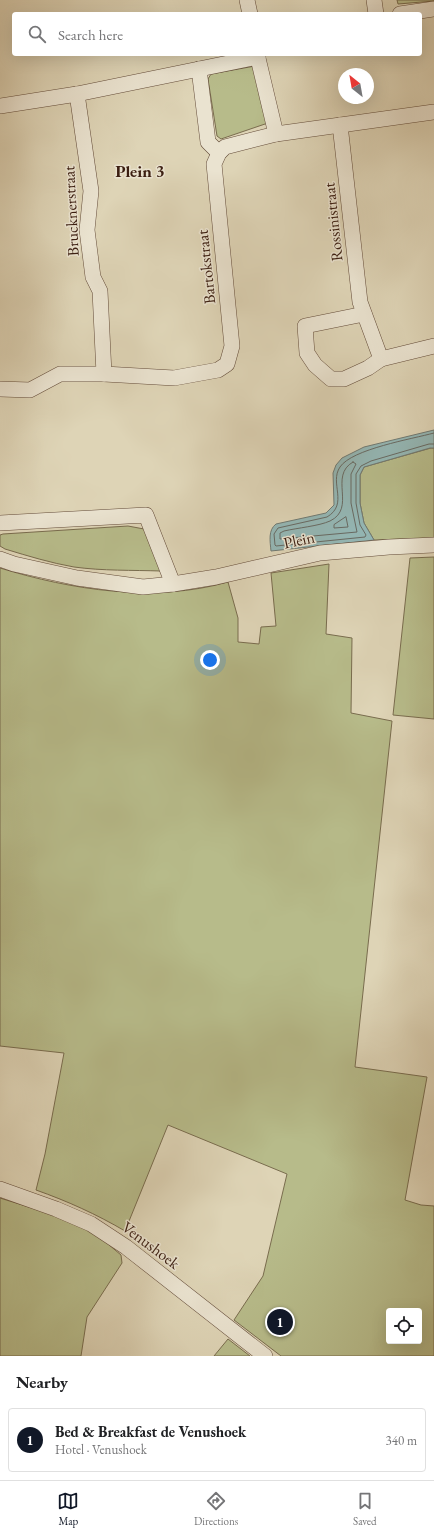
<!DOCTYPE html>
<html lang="en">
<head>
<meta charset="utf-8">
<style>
  body { margin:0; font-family:"EB Garamond",serif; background:#f6f6f6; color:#202124 }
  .controls { position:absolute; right:12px; bottom:12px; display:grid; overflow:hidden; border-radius:4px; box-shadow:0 4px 16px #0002 }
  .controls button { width:36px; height:36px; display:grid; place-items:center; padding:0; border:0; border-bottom:1px solid #e0e0e0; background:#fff; color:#202124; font:20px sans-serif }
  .compass { position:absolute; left:338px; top:68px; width:36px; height:36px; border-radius:50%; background:#fff; box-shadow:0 4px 16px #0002; rotate:329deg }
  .you { position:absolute; left:210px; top:660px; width:14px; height:14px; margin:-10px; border:3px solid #fff; border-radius:50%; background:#1a73e8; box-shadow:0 0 0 6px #1a73e833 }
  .badge { display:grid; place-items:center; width:26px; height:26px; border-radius:50%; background:#111827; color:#fff; font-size:13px; font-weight:700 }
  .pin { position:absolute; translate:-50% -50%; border:2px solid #fff; box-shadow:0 1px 4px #0006 }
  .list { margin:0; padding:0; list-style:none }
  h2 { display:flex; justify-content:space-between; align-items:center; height:52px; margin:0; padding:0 16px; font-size:17px }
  h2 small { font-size:13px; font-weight:400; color:#757577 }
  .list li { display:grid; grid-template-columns:26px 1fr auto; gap:12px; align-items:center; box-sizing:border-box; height:64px; margin:0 8px 8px; padding:0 8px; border:1px solid #e0e0e0; border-radius:4px }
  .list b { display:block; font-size:15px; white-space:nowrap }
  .list p { margin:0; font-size:13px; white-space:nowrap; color:#757577 }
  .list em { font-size:13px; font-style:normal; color:#757577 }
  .icon { flex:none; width:22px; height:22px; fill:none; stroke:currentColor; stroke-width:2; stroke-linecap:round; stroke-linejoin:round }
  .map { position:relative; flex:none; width:434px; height:1356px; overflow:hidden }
  .search { position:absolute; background:#fff; box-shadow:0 4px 16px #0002; left:12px; right:12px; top:12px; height:44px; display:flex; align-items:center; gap:10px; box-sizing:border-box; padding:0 14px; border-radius:4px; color:#757577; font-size:15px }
  .sheet { height:124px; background:#fff }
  nav { display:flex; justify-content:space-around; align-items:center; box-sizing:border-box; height:56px; border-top:1px solid #e0e0e0; background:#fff; font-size:11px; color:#757577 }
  nav a { display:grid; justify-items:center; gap:2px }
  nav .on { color:#111827 }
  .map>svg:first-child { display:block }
  .green { fill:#b7bb8a; stroke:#796c4e; fill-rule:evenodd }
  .water { fill:#94b7b5; stroke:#707a73 }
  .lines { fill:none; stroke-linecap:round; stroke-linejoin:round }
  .shore { stroke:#686a63; stroke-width:1 }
  .minor-casing { stroke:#644c3a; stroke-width:16 }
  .minor { stroke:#eae3d0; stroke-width:15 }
  .labels { text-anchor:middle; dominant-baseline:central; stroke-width:3; stroke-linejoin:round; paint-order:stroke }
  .street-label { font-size:16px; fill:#3b1e11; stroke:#eae3d0 }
  .neighbourhood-label { font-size:17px; font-weight:bold; fill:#3b1e11; stroke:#eae3d0 }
</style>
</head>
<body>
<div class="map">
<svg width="434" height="1356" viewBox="0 0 434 1356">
  <rect width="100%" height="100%" fill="#ded4b6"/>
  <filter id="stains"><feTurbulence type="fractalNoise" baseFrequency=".005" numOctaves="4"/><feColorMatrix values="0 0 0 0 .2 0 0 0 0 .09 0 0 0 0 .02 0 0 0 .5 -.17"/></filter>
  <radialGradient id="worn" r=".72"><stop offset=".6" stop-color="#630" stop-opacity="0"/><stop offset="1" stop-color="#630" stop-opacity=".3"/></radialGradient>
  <g class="green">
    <path d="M 397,0 L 434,0 L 434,1 L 398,4 Z"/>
    <path d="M 255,66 L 268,123 L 221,139 L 217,136 L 208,79 L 211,74 Z"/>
    <path d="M 431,448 L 434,448 L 434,538 L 374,540 L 364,523 L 360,503 L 360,475 L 364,467 Z"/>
    <path d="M 128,526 L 144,529 L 161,571 C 132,570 103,571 74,567 C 51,563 28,556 5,549 L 0,546 L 0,535 L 3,534 Z"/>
    <path d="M 434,557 L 434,719 L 393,715 L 410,558 Z"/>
    <path d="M 329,564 L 326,634 L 352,638 L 351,713 L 392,721 L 355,1067 L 427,1077 L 405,1200 L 421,1205 L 434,1206 L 434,1356 L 281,1356 L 234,1320 L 263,1276 L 287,1174 L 168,1125 L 125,1231 C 96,1214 67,1201 36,1190 L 45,1154 L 64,1053 L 0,1046 L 0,568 C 72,590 154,603 228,582 L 238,618 L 238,642 L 259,644 L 261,627 L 276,626 L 271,573 ZM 389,1311 L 419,1311 L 419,1341 L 389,1341 Z"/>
    <path d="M 0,1198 L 48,1213 L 95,1233 L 121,1255 L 122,1263 L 87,1317 L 81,1356 L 0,1356 Z"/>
    <path d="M 228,1339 L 250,1356 L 214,1356 Z"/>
  </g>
  <path class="water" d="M 434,430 L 434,448 L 430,448 L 364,467 L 360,475 L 360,503 L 364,523 L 374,540 L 271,551 C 270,541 268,530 276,524 L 326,513 L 334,505 L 333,473 L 336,465 L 342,458 L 364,447 Z"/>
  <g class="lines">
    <g class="shore">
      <path d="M 434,433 C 412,439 352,449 340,467 C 329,483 349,504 327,517 L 278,528 L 274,534 L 275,545 L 276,546 L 365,537 L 366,535 L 360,525 L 356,503 L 356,474 L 361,466 L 371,461 L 429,444 L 434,444"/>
      <path d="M 353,462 L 356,464 L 351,474 L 351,503 L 357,532 L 280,539 L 280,533 L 284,531 C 297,528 319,526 330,521 C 357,508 328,476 353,462 Z"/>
      <path d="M 346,517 L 348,527 L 334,528 L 334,525 Z"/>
    </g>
    <defs>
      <g id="minor">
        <path d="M 247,0 L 250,14"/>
        <path d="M 374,0 L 376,14"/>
        <path d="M 400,14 L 434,9"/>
        <path d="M 257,54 L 276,134"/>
        <path d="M 199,69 L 208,142 L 219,153"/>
        <path d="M 77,94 L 91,191 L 87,230 L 93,277 L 100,291 L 104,374"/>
        <path d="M 0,106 L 77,94 L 258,57"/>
        <path d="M 340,125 L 360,302 L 381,359 L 434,346"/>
        <path d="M 364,314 L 305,326 L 307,353 L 315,365 L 331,379 L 344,379 L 368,368 L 381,359"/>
        <path d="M 0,389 L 30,390 L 60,374 L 104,374 L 174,378 L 218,370 L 227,364 L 232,346 L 214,164 L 219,153 L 225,147 L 276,134 L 434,112"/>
        <path d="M 0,523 L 146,515 L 173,584"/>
        <path d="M 0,559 L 14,564 L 77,578 L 143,587 L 173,584 L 216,577 L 320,553 L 389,547 L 434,545"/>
        <path d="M 0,1189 L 56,1209 L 91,1224 L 126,1247 L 265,1356"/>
      </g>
    </defs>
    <use href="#minor" class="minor-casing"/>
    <use href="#minor" class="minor"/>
  </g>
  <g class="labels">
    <g class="street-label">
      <text transform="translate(71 211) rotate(-93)">Brucknerstraat</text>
      <text transform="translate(333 222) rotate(-96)">Rossinistraat</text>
      <text transform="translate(206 267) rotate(-96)">Bartokstraat</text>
      <text transform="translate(299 540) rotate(-12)">Plein</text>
      <text transform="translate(151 1245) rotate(37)">Venushoek</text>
    </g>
    <g class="neighbourhood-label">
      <text x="140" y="171">Plein 3</text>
    </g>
  </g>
  <rect width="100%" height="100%" filter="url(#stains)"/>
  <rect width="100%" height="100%" fill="url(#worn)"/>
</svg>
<div class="controls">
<button><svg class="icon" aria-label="locate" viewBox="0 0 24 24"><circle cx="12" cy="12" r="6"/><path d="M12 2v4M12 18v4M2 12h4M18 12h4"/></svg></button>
</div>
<svg class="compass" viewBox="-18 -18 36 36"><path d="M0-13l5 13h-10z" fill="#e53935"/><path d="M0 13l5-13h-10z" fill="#757577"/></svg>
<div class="you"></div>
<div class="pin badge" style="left:280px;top:1322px">1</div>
<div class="search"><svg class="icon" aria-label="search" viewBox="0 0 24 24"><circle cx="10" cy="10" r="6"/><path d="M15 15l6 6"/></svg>Search here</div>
</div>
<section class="sheet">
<h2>Nearby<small></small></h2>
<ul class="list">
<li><span class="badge">1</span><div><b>Bed &amp; Breakfast de Venushoek</b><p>Hotel · Venushoek</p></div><em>340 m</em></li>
</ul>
</section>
<nav>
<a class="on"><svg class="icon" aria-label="map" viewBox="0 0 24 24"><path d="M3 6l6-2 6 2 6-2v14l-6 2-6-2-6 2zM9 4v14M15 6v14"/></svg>Map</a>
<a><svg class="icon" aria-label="directions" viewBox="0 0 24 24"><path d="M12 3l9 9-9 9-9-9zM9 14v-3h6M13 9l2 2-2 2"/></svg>Directions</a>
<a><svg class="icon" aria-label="saved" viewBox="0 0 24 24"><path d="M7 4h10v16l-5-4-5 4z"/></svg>Saved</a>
</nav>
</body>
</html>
